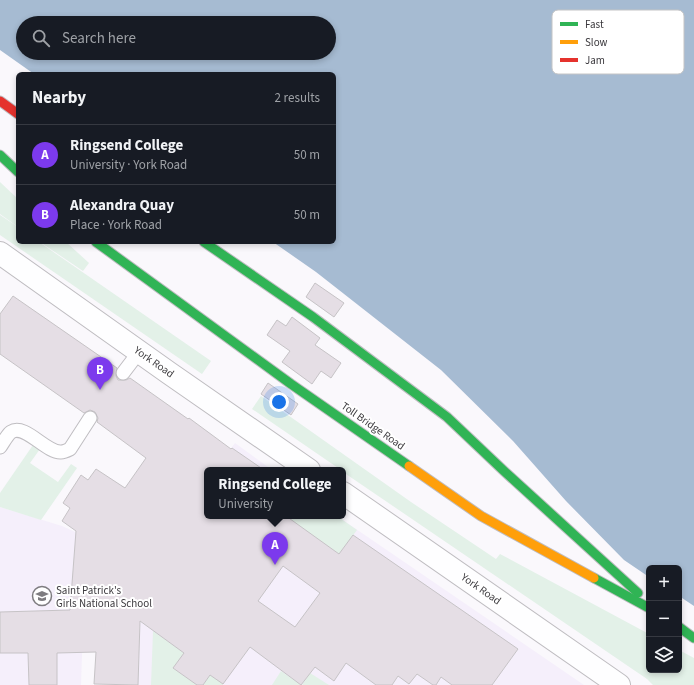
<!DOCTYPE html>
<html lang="en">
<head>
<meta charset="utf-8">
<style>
  body { margin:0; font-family:"Source Sans 3",sans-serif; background:#242831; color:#f1f3f6 }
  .controls { position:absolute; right:12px; bottom:12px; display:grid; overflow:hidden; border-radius:6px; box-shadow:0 2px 6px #0003 }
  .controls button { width:36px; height:36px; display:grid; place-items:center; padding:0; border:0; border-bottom:1px solid #363941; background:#171b24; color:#f1f3f6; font:20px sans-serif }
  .you { position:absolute; left:279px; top:402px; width:14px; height:14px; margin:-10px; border:3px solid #fff; border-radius:50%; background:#1a73e8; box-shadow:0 0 0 6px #1a73e833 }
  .badge { display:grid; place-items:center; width:26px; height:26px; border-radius:50%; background:#7c3aed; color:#fff; font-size:13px; font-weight:700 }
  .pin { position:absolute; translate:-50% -33px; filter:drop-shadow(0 1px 2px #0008) }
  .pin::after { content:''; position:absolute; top:21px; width:14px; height:12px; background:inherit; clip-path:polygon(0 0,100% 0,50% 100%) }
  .popup { position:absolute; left:204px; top:467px; width:142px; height:52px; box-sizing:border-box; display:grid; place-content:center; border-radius:6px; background:#171b24; filter:drop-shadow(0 1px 3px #0005); font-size:13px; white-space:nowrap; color:#9ea1a6 }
  .popup b { font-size:15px; color:#f1f3f6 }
  .popup::after { content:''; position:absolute; left:50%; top:100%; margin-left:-8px; border:8px solid transparent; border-top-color:#171b24 }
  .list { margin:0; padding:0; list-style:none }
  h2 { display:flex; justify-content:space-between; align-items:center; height:52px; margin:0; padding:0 16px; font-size:17px }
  h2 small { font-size:13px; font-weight:400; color:#9ea1a6 }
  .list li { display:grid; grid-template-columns:26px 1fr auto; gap:12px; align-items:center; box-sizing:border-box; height:60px; padding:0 16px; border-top:1px solid #363941 }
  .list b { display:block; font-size:15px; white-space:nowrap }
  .list p { margin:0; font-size:13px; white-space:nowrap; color:#9ea1a6 }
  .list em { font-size:13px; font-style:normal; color:#9ea1a6 }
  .icon { flex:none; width:22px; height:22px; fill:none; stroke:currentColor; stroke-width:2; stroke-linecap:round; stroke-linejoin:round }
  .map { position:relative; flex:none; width:694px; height:685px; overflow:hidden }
  .search { position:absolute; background:#171b24; box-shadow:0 2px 6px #0003; left:16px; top:16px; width:320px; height:44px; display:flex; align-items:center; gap:10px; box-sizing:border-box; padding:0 14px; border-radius:22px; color:#9ea1a6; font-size:15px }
  .panel { position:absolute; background:#171b24; box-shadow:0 2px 6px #0003; left:16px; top:72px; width:320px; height:172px; border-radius:6px }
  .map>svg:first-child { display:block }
  .built { fill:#f5effb }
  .green { fill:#e3f1e8 }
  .water { fill:#a6bbd2; fill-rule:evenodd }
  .building { fill:#e5dee5; stroke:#c6c3c6; fill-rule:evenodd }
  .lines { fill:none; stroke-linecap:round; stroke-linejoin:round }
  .lane-casing { stroke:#bfbdc1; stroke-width:15 }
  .street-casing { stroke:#bfbdc1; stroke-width:24 }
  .fast-casing { stroke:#bfbdc1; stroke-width:11 }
  .slow-casing { stroke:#bfbdc1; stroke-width:11 }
  .jam-casing { stroke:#bfbdc1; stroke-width:11 }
  .lane { stroke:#fefeff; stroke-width:13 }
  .street { stroke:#fefeff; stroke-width:22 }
  .fast { stroke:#30b455; stroke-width:9 }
  .slow { stroke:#ff9f0a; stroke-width:9 }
  .jam { stroke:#e5322d; stroke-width:9 }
  .labels { text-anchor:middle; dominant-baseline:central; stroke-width:4; stroke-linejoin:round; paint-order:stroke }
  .street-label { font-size:11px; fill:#3c3a3e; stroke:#fff }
  .poi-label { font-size:11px; fill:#3c3a3e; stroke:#fff; text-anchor:start }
  .key { fill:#fff; stroke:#c4c4c5; stroke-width:1 }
  .key-label { font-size:11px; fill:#3c3a3e }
</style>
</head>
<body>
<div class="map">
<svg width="694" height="685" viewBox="0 0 694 685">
  <rect width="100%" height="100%" fill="#faf8fc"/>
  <g class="built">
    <path d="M 235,443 L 272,470 L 215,470 Z"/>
    <path d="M 0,507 L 62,526 L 86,537 L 81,685 L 0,685 Z"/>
    <path d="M 207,516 L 337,516 L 584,685 L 138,685 L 142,554 Z"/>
  </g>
  <g class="green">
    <path d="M 0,182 L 18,199 L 18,227 L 0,214 Z"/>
    <path d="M 0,215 L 18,227 L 18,242 L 39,242 L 211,361 L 202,374 L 0,235 Z"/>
    <path d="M 40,242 L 66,242 L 89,263 L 83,271 Z"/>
    <path d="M 261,396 L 411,502 L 496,559 L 500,554 L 649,634 L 649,670 L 679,670 L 679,650 L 694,658 L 694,685 L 653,685 L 647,679 L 343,472 L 343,470 L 341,470 L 252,409 Z"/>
    <path d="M 33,445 L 40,449 L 30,463 L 58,482 L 71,464 L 77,468 L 41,520 L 0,507 L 0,493 Z"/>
    <path d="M 290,516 L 337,516 L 357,530 L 339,554 L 288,518 Z"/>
    <path d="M 153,631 L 184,653 L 173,668 L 197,685 L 151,685 Z"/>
    <path d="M 281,671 L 301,685 L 272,685 Z"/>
    <path d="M 310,673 L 329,685 L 302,685 Z"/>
    <path d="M 210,675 L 223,684 L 223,685 L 203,685 Z"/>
  </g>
  <path class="water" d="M 0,0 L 694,0 L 694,606 L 679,596 L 679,568 L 649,568 L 649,577 L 624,560 L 566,501 L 513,441 L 441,370 L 316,272 L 273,242 L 334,242 L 334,74 L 34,74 L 0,50 ZM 23,23 L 329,23 L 329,53 L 23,53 Z"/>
  <g class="building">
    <path d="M 315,283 L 344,303 L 334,317 L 306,297 Z"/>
    <path d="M 13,296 L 117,368 L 116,376 L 118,380 L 126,380 L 130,378 L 188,419 L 189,418 L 231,449 L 232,448 L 264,470 L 207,470 L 207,516 L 286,516 L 339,554 L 353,535 L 518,649 L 492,685 L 452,685 L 441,677 L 436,685 L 433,685 L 417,674 L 409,684 L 398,676 L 392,685 L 376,685 L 346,663 L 334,681 L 315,667 L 301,685 L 250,647 L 223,684 L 210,675 L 203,685 L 197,685 L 173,668 L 184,653 L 140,621 L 138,685 L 94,684 L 96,652 L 57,653 L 57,685 L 29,685 L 28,653 L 0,653 L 0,612 L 70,610 L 76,531 L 62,521 L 70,508 L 63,503 L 81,475 L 88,480 L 96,469 L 125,488 L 146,458 L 97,422 L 98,418 L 95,412 L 90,410 L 84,413 L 0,354 L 0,314 ZM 283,566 L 320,593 L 295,627 L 258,601 Z"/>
    <path d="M 292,317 L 320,338 L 315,345 L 341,363 L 331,378 L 321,371 L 312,384 L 282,362 L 290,351 L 267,335 L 277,320 L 286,326 Z"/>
    <path d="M 268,383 L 298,404 L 291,415 L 261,394 Z"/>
  </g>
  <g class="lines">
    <defs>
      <g id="lane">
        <path d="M 123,373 L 139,352"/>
        <path d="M 0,447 C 3,443 7,435 11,432 C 25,423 46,453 61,452 C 64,452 68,450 70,449 L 90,418"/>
      </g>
      <g id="street">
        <path d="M 0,253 L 169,373 L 309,470"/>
        <path d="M 343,493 L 619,685"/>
      </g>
      <g id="fast">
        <path d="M 0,155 L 18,172"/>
        <path d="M 96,242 L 291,384 L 409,466"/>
        <path d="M 204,242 L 313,317 L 447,417 L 504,471 L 638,593"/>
        <path d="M 594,578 L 649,608"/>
        <path d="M 679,627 L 694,638"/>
      </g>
      <path id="slow" d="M 409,466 L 481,516 L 594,578"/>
      <path id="jam" d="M 0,101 L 18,114"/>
    </defs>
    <use href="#lane" class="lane-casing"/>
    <use href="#street" class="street-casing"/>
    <use href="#fast" class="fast-casing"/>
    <use href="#slow" class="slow-casing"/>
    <use href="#jam" class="jam-casing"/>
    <use href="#lane" class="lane"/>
    <use href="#street" class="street"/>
    <use href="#fast" class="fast"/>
    <use href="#slow" class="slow"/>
    <use href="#jam" class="jam"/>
  </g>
  <defs>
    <symbol id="school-ring" viewBox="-11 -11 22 22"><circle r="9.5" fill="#fff" stroke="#7e7c80" stroke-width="1.5"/><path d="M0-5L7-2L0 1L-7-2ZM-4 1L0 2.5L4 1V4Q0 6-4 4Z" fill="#7e7c80"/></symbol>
  </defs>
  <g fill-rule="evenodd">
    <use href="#school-ring" x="31" y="585" width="22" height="22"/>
  </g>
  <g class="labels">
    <g class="street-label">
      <text transform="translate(154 362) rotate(35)">York Road</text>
      <text transform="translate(373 426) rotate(35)">Toll Bridge Road</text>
      <text transform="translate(481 589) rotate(35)">York Road</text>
    </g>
    <g class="poi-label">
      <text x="56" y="590">Saint Patrick's<tspan x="56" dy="13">Girls National School</tspan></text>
    </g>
  </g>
  <rect x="552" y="10" width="132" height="64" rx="6" class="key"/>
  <rect x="560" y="22" width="18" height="4" fill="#30b455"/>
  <rect x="560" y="40" width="18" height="4" fill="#ff9f0a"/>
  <rect x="560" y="58" width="18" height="4" fill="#e5322d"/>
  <g class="key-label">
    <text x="585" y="28">Fast</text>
    <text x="585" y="46">Slow</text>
    <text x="585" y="64">Jam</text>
  </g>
</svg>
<div class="controls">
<button>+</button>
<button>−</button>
<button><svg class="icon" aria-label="layers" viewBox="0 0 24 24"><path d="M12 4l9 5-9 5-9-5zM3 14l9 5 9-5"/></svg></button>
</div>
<div class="you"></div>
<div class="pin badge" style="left:275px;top:565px">A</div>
<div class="popup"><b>Ringsend College</b>University</div>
<div class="pin badge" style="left:100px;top:390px">B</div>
<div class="search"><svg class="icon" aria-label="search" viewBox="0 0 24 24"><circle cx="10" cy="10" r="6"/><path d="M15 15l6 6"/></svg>Search here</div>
<section class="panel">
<h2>Nearby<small>2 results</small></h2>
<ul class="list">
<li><span class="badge">A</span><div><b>Ringsend College</b><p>University · York Road</p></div><em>50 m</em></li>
<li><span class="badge">B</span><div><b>Alexandra Quay</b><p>Place · York Road</p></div><em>50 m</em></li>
</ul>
</section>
</div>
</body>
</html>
